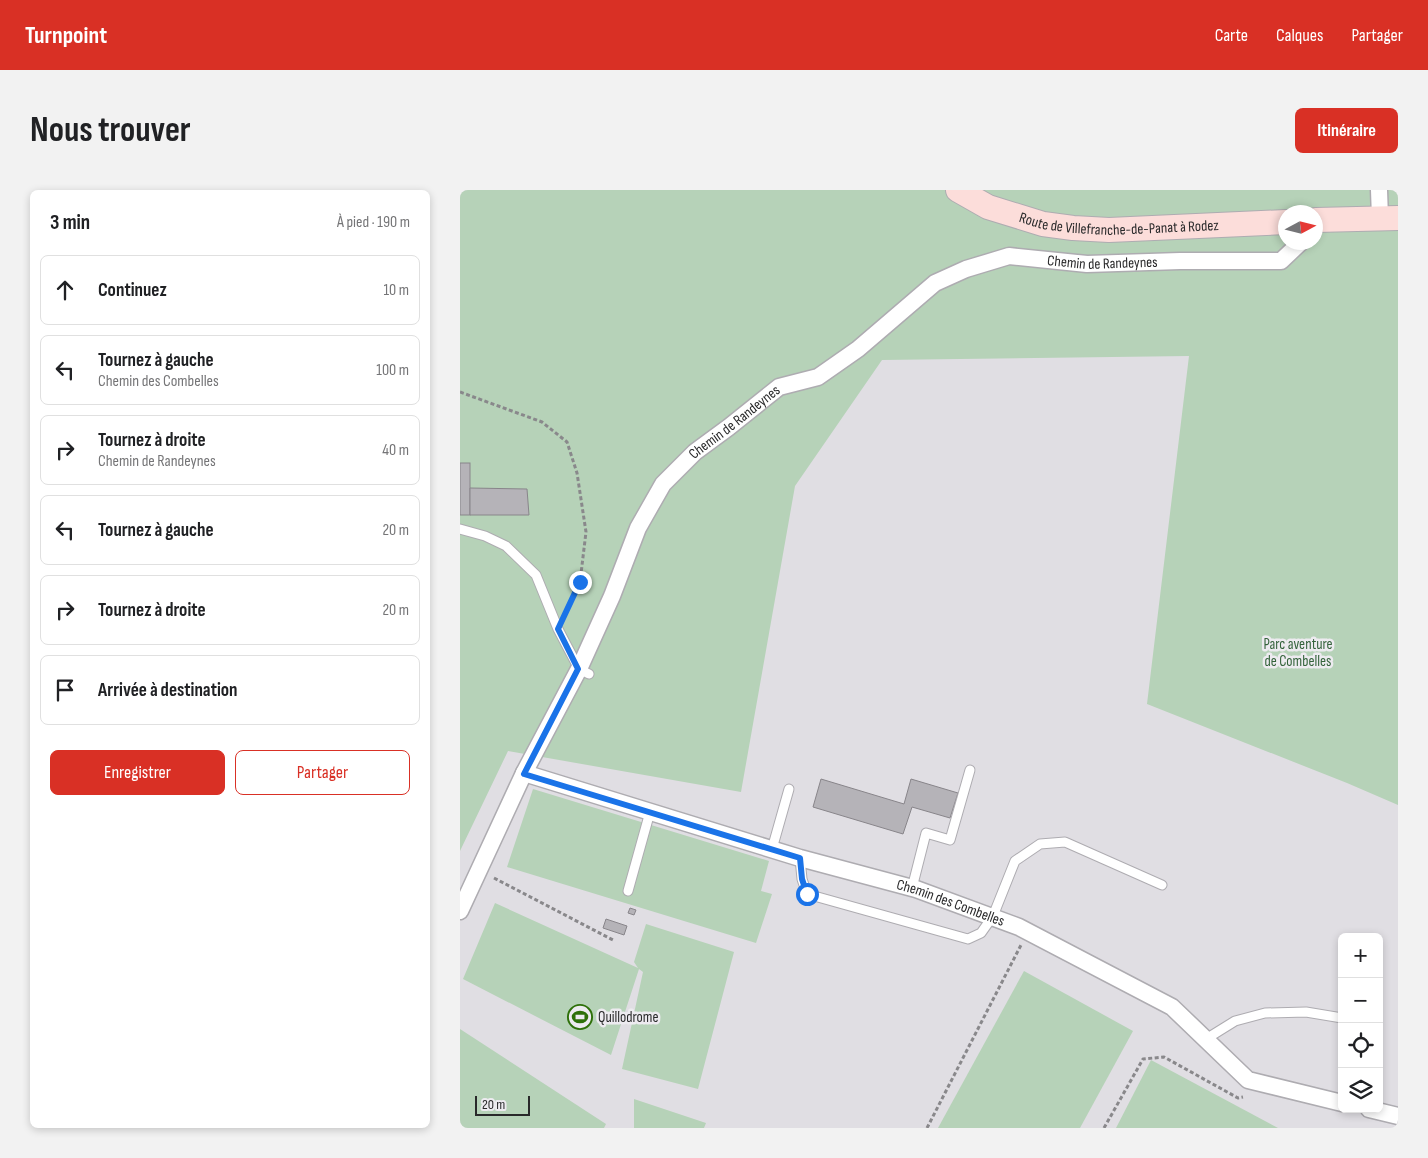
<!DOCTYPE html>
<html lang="fr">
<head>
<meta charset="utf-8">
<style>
  body { margin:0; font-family:"Sofia Sans Condensed",sans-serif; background:#f2f2f2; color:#202124 }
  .controls { position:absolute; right:15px; bottom:15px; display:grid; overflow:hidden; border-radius:8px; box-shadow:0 2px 8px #0003 }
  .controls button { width:45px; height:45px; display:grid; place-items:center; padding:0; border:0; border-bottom:1px solid #e0e0e0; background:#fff; color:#202124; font:25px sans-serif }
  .compass { position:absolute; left:818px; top:15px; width:45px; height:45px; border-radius:50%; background:#fff; box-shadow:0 2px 8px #0003; rotate:83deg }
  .scale { position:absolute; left:15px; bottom:12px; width:55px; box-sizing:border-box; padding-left:5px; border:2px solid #29292a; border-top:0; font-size:14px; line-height:18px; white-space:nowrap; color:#29292a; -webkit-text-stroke:4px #edebf0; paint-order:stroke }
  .stop { position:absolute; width:15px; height:15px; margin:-11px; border:4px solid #1a73e8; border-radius:50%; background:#fff }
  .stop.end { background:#1a73e8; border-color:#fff; box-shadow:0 1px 5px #0008 }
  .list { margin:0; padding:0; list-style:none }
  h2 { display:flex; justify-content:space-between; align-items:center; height:65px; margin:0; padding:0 20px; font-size:21px }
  h2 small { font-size:16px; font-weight:400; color:#757577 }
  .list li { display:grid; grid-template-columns:32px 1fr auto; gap:15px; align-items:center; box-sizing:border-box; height:70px; margin:0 10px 10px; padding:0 10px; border:1px solid #e0e0e0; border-radius:8px }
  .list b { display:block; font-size:19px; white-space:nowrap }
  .list p { margin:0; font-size:16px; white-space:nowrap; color:#757577 }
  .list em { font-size:16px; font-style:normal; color:#757577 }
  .actions { display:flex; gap:10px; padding:15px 20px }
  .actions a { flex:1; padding:11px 0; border:1px solid #d93025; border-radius:8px; text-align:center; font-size:18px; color:#d93025 }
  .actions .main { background:#d93025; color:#fff }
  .icon { flex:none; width:28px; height:28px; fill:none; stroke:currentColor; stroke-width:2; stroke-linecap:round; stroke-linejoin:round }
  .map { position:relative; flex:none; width:938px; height:938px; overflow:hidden; border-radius:8px }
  header { display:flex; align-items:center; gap:30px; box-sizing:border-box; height:70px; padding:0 25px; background:#d93025; color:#fff }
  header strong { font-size:24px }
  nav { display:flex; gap:28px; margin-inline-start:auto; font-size:18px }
  .intro { display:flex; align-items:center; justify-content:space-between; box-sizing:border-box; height:120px; padding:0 30px }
  h1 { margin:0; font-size:35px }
  .button { padding:12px 22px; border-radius:8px; background:#d93025; color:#fff; font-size:18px; font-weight:700 }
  main { display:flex; gap:30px; padding:0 30px }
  aside { flex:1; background:#fff; border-radius:8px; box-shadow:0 2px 8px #0003 }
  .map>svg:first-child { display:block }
  .green { fill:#b6d2b8; fill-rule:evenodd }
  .building { fill:#b5b3b8; stroke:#88858a }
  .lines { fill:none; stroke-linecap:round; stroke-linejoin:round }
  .lane-casing { stroke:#aeacb1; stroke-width:11 }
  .street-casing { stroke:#aeacb1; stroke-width:19 }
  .secondary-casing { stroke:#aeacb1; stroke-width:26 }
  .path { stroke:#89888b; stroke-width:3; stroke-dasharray:4 2.5; stroke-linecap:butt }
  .lane { stroke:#fff; stroke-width:9 }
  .street { stroke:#fff; stroke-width:16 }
  .secondary { stroke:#fcddda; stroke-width:24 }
  .route { stroke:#1a73e8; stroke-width:6 }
  .labels { text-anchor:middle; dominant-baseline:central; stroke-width:5; stroke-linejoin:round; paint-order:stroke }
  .street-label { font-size:15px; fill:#29292a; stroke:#edebf0 }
  .park-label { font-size:15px; fill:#34633b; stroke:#edebf0 }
  .poi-label { font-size:15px; fill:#29292a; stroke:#edebf0; text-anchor:start }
</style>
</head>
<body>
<header>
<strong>Turnpoint</strong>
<nav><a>Carte</a><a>Calques</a><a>Partager</a></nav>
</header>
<div class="intro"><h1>Nous trouver</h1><a class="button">Itinéraire</a></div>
<main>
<aside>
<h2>3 min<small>À pied · 190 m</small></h2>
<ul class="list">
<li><svg class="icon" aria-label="ahead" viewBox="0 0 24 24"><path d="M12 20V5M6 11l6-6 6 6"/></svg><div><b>Continuez</b></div><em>10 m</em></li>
<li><svg class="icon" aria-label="left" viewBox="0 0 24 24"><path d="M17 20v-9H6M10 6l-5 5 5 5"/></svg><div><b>Tournez à gauche</b><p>Chemin des Combelles</p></div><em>100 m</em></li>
<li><svg class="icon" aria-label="right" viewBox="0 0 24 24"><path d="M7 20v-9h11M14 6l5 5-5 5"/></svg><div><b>Tournez à droite</b><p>Chemin de Randeynes</p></div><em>40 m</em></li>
<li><svg class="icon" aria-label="left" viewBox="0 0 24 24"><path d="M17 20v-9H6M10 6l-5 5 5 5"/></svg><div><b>Tournez à gauche</b></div><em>20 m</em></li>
<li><svg class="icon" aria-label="right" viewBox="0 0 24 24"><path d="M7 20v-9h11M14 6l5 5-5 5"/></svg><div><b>Tournez à droite</b></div><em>20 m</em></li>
<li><svg class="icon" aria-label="arrive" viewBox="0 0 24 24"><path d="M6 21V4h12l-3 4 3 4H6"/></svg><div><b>Arrivée à destination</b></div></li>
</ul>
<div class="actions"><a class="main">Enregistrer</a><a>Partager</a></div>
</aside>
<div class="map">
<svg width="938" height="938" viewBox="0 0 938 938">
  <rect width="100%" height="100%" fill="#e0dee3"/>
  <g class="green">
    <path d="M 0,0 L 938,0 L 938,615 L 887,593 L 687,514 L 729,166 L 422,170 L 335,296 L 281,602 L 48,561 L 0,661 ZM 826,22 L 856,22 L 856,52 L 826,52 Z"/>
    <path d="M 73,599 L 309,671 L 301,701 L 312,704 L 296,753 L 47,677 Z"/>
    <path d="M 35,713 L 178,778 L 174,772 L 186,734 L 274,762 L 238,899 L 162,879 L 183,782 L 179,779 L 151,865 L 3,789 Z"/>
    <path d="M 564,781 L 673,841 L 620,938 L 478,938 Z"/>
    <path d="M 0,839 L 146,934 L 144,938 L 0,938 Z"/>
    <path d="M 691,870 L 818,938 L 656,938 Z"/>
    <path d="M 174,909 L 246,933 L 244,938 L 174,938 Z"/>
  </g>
  <g class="building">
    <rect x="0" y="273" width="10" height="52"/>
    <path d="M 10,298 L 67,299 L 69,325 L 10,325 Z"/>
    <path d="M 361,589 L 444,614 L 451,589 L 498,603 L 490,628 L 452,617 L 443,644 L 353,617 Z"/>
    <path d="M 170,718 L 176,720 L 174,725 L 168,723 Z"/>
    <path d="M 146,729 L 167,736 L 164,745 L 143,738 Z"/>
  </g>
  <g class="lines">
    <defs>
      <g id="lane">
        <path d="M 0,339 L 25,346 L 46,356 L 76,385 L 98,439 L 119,479 L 129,484"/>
        <path d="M 312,659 L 329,599"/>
        <path d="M 340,668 L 342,689 L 347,704 L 508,749 L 521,743 L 533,726 L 555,671 L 580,654 L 605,652 L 702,695"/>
        <path d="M 452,698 L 466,643 L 490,650 L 510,580"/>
        <path d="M 168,701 L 190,622"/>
        <path d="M 746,849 L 775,831 L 805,823 L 846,822 L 882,828"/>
      </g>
      <g id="street">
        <path d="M 919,0 L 920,28"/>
        <path id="s1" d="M 64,583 L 340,668 L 456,699 L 559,737 L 712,817 L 788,890 L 882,913"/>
        <path id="s2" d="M 0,721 L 64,583 L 119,479 L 152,406 L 178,338 L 203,294 L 235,262 L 269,237 L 319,197 L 358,187 L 398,159 L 475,93 L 506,79 L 549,66 L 627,74 L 720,71 L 821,71 L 841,52"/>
        <path d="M 909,919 L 938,926"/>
      </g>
      <g id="secondary">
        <path id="s3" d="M 498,0 L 528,17 L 583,34 L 613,38 L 649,40 L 826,32"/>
        <path d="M 856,30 L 938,28"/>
      </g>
    </defs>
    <use href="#lane" class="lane-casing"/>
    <use href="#street" class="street-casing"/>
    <use href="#secondary" class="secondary-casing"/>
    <g class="path">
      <path d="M 0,202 L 82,232 L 107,252 L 117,283 L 126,342 L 120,392 L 106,422"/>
      <path d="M 34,688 L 153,750"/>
      <path d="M 467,938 L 561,755"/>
      <path d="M 644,938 L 683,869 L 704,867 L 778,908 L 783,907"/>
    </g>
    <use href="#lane" class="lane"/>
    <use href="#street" class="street"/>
    <use href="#secondary" class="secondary"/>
  </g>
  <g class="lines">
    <path class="route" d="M 120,392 L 98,439 L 118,479 L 64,584 L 340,668 L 342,689 L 347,704"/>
  </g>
  <defs>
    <symbol id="stadium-ring" viewBox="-11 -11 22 22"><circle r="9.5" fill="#edebf0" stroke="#2e7009" stroke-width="1.5"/><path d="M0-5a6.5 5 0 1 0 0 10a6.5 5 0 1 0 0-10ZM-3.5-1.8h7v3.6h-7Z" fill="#2e7009"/></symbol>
  </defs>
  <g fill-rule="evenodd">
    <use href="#stadium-ring" x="106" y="813" width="28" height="28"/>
  </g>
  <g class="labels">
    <g class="street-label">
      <text stroke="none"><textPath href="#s3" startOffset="168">Route de Villefranche-de-Panat à Rodez</textPath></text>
      <text stroke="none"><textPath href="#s2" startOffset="988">Chemin de Randeynes</textPath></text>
      <text stroke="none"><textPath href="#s2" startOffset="568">Chemin de Randeynes</textPath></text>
      <text stroke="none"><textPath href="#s1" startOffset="446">Chemin des Combelles</textPath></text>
    </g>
    <g class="park-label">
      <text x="838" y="454">Parc aventure<tspan x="838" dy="17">de Combelles</tspan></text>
    </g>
    <g class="poi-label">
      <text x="138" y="827">Quillodrome</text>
    </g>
  </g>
</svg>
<div class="controls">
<button>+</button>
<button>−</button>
<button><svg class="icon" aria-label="locate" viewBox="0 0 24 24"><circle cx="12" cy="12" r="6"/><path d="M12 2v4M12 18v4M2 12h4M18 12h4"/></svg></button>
<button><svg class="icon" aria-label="layers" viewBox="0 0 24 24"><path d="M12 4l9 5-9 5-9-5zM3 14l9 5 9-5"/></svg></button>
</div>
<svg class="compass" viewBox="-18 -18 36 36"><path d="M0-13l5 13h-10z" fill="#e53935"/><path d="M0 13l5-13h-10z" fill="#757577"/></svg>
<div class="scale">20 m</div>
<div class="stop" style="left:347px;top:704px"></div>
<div class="stop end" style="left:120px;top:392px"></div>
</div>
</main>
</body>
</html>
